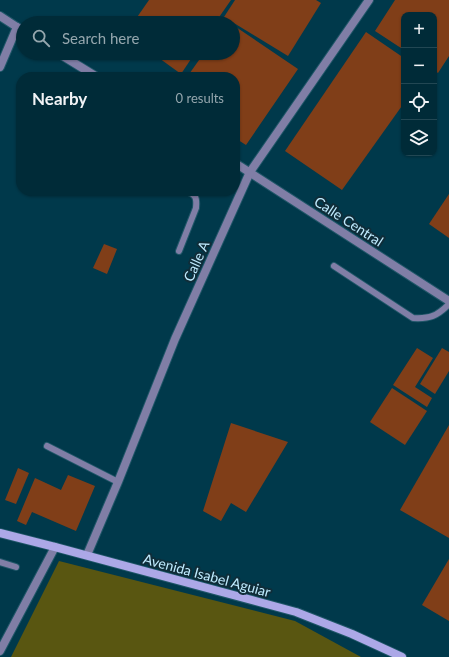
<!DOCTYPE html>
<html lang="en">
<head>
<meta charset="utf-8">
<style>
  body { margin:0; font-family:Lato,sans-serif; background:#0e3743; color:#f1f3f6 }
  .controls { position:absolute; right:12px; top:12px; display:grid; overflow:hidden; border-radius:8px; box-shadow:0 1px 3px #0004 }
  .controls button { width:36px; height:36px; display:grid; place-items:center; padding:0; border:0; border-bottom:1px solid #224753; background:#002b38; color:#f1f3f6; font:20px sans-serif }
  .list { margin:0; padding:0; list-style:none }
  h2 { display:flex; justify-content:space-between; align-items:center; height:52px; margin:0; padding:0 16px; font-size:17px }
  h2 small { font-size:13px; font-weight:400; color:#95a7ae }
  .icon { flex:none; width:22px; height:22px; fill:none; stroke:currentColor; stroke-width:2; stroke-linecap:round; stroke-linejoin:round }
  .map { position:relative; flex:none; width:449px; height:657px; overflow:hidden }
  .search { position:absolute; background:#002b38; box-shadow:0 1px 3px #0004; left:16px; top:16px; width:224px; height:44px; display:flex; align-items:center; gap:10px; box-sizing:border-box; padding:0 14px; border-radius:22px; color:#95a7ae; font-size:15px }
  .panel { position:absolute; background:#002b38; box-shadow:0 1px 3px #0004; left:16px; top:72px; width:224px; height:124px; border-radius:16px }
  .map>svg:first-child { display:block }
  .green { fill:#595611 }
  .building { fill:#803e18 }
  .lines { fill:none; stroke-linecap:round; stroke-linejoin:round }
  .service-casing { stroke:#1f5668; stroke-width:8 }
  .minor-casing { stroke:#1f5668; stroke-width:10 }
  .secondary-casing { stroke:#1f5668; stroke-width:10 }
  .service { stroke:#807ea6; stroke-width:6 }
  .minor { stroke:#807ea6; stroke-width:8 }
  .secondary { stroke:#aca8e7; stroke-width:8 }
  .labels { text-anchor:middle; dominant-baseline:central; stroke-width:4; stroke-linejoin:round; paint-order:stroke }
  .street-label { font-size:14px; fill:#c0ecff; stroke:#0f2d39 }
</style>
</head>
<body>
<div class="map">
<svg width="449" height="657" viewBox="0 0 449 657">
  <rect width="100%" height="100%" fill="#00394b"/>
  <path class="green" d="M 59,561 L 295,621 L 361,657 L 11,657 Z"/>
  <g class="building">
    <path d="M 149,0 L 231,0 L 215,23 L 133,23 Z"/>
    <path d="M 235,0 L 316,0 L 321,3 L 288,56 L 224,17 Z"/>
    <path d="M 395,0 L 449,0 L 449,56 L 438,73 L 434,70 L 434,15 L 404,15 L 404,50 L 375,31 Z"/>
    <path d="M 233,25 L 298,69 L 246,145 L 235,138 L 235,77 L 187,77 L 204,53 L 233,53 Z"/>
    <path d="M 366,32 L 404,58 L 404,103 L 342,190 L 285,151 Z"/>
    <path d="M 152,53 L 195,53 L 181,74 Z"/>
    <path d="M 449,194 L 449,238 L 429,224 Z"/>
    <path d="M 104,244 L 117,249 L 107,274 L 93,268 Z"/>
    <path d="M 417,348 L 433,358 L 415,387 L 432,398 L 427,407 L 393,385 Z"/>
    <path d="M 442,348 L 449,352 L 449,371 L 435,394 L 420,384 Z"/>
    <path d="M 392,388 L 427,411 L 405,445 L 370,422 Z"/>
    <path d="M 231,423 L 288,442 L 246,512 L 231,503 L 221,521 L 203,511 Z"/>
    <path d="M 449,425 L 449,538 L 400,510 Z"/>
    <path d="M 18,468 L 29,473 L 16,504 L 5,500 Z"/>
    <path d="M 68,475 L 95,486 L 76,531 L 32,512 L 26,525 L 17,521 L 35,478 L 61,490 Z"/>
    <path d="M 449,559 L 449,621 L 422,605 Z"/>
  </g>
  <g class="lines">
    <defs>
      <g id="service">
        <path d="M 179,251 L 196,208 C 197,198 196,195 187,191"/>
        <path d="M 334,266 L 413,318 C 430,319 437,316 449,304"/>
        <path d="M 47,446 L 118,482"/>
        <path d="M 0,562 L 16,567"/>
      </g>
      <g id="minor">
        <path d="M 0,16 L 23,31"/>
        <path d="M 58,53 L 97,77"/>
        <path d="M 0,67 L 17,27"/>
        <path d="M 235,163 L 449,301"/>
        <path d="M 87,555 L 118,482 L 175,339 L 250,172 L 369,0"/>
        <path d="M 0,651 L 55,547"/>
      </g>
      <path id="secondary" d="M 0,533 L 55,547 L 296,612 L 352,634 L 402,657"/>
    </defs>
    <use href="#service" class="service-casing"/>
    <use href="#minor" class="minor-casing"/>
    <use href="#secondary" class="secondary-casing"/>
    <use href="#service" class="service"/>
    <use href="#minor" class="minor"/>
    <use href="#secondary" class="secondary"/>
  </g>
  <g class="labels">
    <g class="street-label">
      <text transform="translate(349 221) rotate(33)">Calle Central</text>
      <text transform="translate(196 261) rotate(-66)">Calle A</text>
      <text transform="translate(207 575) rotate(15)">Avenida Isabel Aguiar</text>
    </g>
  </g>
</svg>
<div class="controls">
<button>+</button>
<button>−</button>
<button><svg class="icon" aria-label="locate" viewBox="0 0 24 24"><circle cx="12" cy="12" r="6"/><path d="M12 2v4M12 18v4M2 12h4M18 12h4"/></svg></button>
<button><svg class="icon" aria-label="layers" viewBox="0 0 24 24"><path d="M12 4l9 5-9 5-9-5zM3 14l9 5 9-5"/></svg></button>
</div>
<div class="search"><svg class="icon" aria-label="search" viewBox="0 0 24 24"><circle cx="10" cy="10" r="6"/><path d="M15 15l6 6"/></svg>Search here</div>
<section class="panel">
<h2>Nearby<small>0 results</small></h2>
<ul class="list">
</ul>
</section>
</div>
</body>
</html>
